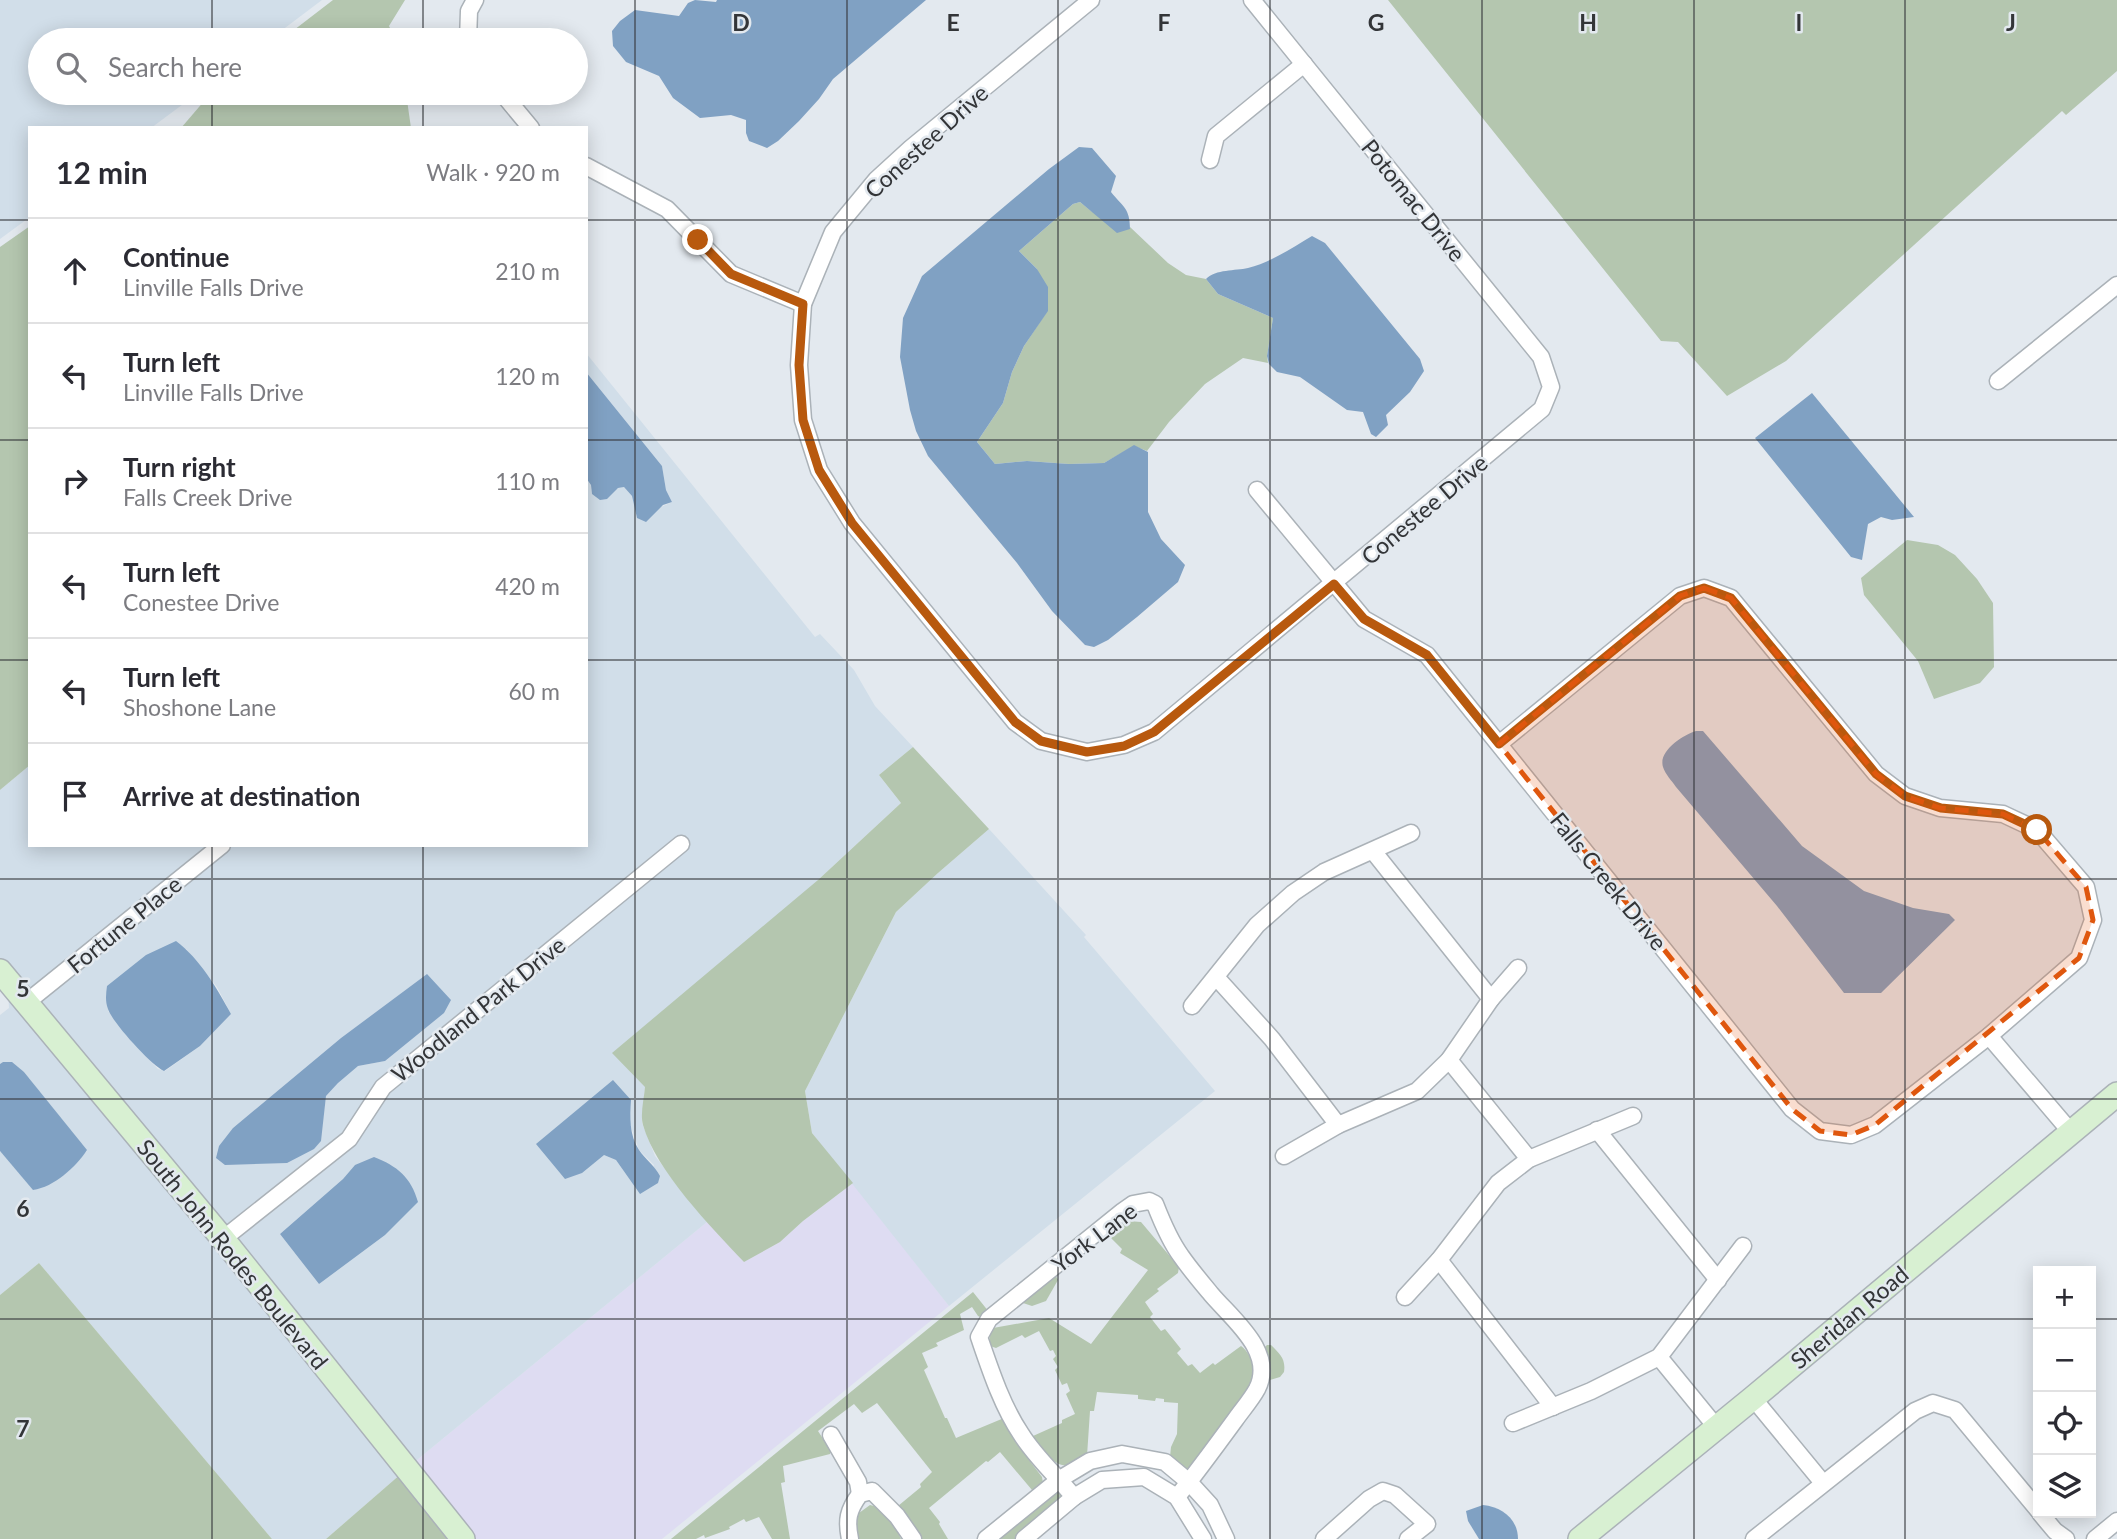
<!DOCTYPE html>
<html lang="en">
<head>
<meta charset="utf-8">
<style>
  body { margin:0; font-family:Lato,sans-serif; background:#f7f7f7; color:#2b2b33 }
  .controls { position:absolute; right:21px; bottom:21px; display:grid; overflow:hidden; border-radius:0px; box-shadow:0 4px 18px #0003 }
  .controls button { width:63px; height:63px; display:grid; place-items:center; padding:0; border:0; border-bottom:2px solid #e1e1e2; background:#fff; color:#2b2b33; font:35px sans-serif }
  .stop { position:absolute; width:21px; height:21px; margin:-16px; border:5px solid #b8590e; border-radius:50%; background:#fff }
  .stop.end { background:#b8590e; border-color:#fff; box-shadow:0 2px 7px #0008 }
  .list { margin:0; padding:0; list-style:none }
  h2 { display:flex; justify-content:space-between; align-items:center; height:91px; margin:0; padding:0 28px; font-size:30px }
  h2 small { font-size:23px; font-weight:400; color:#7c7c81 }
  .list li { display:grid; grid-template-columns:46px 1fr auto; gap:21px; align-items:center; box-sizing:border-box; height:105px; padding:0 28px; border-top:2px solid #e1e1e2 }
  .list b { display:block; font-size:26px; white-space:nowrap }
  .list p { margin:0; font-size:23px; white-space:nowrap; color:#7c7c81 }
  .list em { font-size:23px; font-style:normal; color:#7c7c81 }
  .icon { flex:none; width:38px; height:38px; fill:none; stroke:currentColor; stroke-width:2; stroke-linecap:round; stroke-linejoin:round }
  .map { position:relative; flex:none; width:2117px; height:1539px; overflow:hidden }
  .search { position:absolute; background:#fff; box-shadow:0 4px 18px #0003; left:28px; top:28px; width:560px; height:77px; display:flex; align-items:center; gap:18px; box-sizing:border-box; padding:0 24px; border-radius:38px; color:#7c7c81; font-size:26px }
  .panel { position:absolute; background:#fff; box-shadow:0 4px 18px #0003; left:28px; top:126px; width:560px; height:721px; border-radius:0px }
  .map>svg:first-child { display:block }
  .commercial { fill:#dedcf2 }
  .built { fill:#d1dee9; fill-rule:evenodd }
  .green { fill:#b4c6af }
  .water { fill:#80a1c3 }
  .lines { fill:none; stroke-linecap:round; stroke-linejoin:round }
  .street-casing { stroke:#abb2b8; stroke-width:19 }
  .secondary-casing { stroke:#abb2b8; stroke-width:26 }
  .street { stroke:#fff; stroke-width:16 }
  .secondary { stroke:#d8f0d2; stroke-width:23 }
  .route { stroke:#b8590e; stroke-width:9 }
  .marked { fill:#df570e; fill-opacity:0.2; stroke:#df570e; stroke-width:5; stroke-dasharray:14 9; stroke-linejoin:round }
  .grid { fill:none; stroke:#333538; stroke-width:2; stroke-opacity:0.55 }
  .labels { text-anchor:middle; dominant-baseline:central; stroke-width:5; stroke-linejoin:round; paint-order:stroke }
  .street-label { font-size:23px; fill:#333538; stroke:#e3e9ef }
  .grid-label { font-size:23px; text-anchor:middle; font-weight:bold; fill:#333538; stroke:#e3e9ef; stroke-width:5; stroke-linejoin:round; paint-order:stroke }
</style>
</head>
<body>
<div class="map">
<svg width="2117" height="1539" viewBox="0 0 2117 1539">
  <rect width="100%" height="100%" fill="#e3e9ef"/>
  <path class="commercial" d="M 853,1183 L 949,1306 L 662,1539 L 473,1539 L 412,1464 L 707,1222 L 744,1262 L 780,1242 L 803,1221 Z"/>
  <g class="built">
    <path d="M 0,0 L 322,0 L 269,40 L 40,40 L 40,93 L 198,93 L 151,128 L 30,128 L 30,217 L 0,239 Z"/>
    <path d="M 586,353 L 815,637 L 820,634 L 854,670 L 875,706 L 913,747 L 879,775 L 901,803 L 818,880 L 645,1087 L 642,1123 L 655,1156 L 707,1222 L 412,1464 L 229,1235 L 0,960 L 0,790 L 30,765 L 30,845 L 586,845 L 586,478 L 591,485 L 592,494 L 607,499 L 618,488 L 624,487 L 632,496 L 637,518 L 672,502 L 666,490 L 662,466 L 586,372 ZM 186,949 L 217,987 L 231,1014 L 200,1046 L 165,1071 L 158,1069 L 140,1050 L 108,1011 ZM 427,974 L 385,1061 L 358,1066 L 349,1071 L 326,1096 L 320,1141 L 233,1128 L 341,1038 ZM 631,1100 L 630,1124 L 639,1150 L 654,1165 L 640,1193 L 616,1160 L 604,1155 ZM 355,1165 L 319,1284 L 280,1234 L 343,1179 Z"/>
    <path d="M 989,829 L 1086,935 L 1084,937 L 1215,1091 L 949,1306 L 812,1133 L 805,1091 L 896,912 L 938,873 Z"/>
    <path d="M 8,991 L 402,1473 L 326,1539 L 272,1539 L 39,1263 L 0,1295 L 0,1151 L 34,1190 L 87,1151 L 24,1072 L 3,1062 L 0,1064 L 0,1015 L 9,1008 Z"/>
  </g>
  <g class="green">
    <path d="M 333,0 L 405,0 L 389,26 L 396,40 L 281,40 Z"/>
    <path d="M 1388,0 L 2117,0 L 2117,71 L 2066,115 L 2062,111 L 1786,361 L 1727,396 L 1678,342 L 1661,341 Z"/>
    <path d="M 211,93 L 406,93 L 411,128 L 181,128 Z"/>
    <path d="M 1080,202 L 1091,211 L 1130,229 L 1130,227 L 1168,263 L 1186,275 L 1206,279 L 1218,294 L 1273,318 L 1267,356 L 1268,363 L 1243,358 L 1205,384 L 1169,422 L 1147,451 L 1134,446 L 1104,463 L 1069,464 L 1027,461 L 995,464 L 977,442 L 1003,403 L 1012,372 L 1024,346 L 1048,310 L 1037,269 L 1019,251 L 1073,204 Z"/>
    <path d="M 30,226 L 30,765 L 0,790 L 0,247 Z"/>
    <path d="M 1907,540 L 1938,545 L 1955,555 L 1977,579 L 1993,603 L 1994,667 L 1980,683 L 1934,699 L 1918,661 L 1864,595 L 1861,578 Z"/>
    <path d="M 913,747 L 989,829 L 938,873 L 896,912 L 805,1091 L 812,1133 L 853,1183 L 803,1221 L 780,1242 L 744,1262 C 711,1227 656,1171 643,1125 C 640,1114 644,1099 645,1087 L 612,1053 L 818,880 L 901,803 L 879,775 Z"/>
    <path d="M 1128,1221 L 1141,1222 L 1179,1267 L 1178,1273 L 1157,1289 L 1159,1291 L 1145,1302 L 1153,1314 L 1150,1317 L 1161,1331 L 1165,1329 L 1181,1349 L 1177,1353 L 1188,1366 L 1192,1364 L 1200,1373 L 1213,1363 L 1215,1365 L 1241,1346 C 1247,1350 1253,1360 1253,1369 C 1253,1375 1250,1384 1247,1390 C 1239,1405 1198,1467 1184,1470 L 1170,1457 L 1171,1447 L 1177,1434 L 1178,1403 L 1164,1402 L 1164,1399 L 1156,1398 L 1155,1401 L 1138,1399 L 1138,1395 L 1097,1392 L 1094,1411 L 1090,1411 L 1087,1456 C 1081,1459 1073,1464 1066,1465 C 1054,1467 1037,1445 1033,1436 L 1062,1423 L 1062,1420 L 1075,1414 L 1066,1394 L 1070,1391 L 1067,1383 L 1062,1385 L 1055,1370 L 1058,1367 L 1053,1359 L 1056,1356 L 1053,1350 L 1050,1351 L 1039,1331 L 1025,1338 L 1022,1335 L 996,1348 L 990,1346 L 989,1331 L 993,1328 L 1049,1318 L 1091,1344 L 1148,1270 L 1120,1253 L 1122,1249 L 1110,1237 L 1119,1226 Z"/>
    <path d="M 39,1263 L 272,1539 L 0,1539 L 0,1295 Z"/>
    <path d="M 1055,1274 L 1058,1280 L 1046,1301 L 1032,1306 L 1023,1303 L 1024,1299 Z"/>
    <path d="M 973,1292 L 989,1312 L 982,1318 L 978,1316 L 972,1307 L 960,1314 L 964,1330 L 936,1343 L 938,1346 L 922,1353 L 928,1367 L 924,1370 L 945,1418 L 947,1418 L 956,1438 L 1004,1418 L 1016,1443 L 1042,1477 L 1043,1483 L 1035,1491 L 1032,1490 L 1000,1452 L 988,1462 L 986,1461 L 929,1508 L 940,1522 L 939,1524 L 948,1539 L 916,1539 L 898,1506 L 921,1487 L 920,1484 L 932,1472 L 877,1403 L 862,1413 L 854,1404 L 818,1431 L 831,1451 L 830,1454 L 783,1466 L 785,1482 L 781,1483 L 790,1539 L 772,1539 L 759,1517 L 746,1522 L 744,1519 L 729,1527 L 730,1529 L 705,1538 L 704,1535 L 696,1539 L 671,1539 Z"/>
    <path d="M 1267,1345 L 1271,1345 C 1280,1354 1286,1359 1284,1372 L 1280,1377 L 1270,1380 L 1268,1377 L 1264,1348 Z"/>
    <path d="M 402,1473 L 454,1539 L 326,1539 Z"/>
    <path d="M 1062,1488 L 1064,1500 L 1016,1539 L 993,1539 Z"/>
    <path d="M 870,1505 L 874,1506 L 895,1526 L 901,1539 L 856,1539 L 853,1521 L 859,1513 Z"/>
  </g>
  <g class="water">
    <path d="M 695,0 L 716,2 L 717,0 L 926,0 L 833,79 L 819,99 L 799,121 L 778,141 L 767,148 L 749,141 L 746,133 L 746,120 L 731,115 L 700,118 L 673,98 L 659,76 L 626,62 L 613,46 L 612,31 L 620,21 L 635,10 L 679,16 L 688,3 Z"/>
    <path d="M 1079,147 L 1092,148 L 1116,176 L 1111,192 C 1123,207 1130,208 1130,229 L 1117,233 L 1080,202 L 1073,204 L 1019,251 L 1037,269 L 1048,287 L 1048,311 L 1024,346 L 1012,372 L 1003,403 L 977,442 L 995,464 L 1027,461 L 1069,464 L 1104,463 L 1134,445 L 1148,452 L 1148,512 L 1161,539 L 1185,565 L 1178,582 L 1137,617 L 1108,640 L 1094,647 L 1085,645 L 1052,611 L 1017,563 L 928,456 L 916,431 L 910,410 L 900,357 L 903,318 L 922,276 L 1049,169 Z"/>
    <path d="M 1312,236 L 1325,243 L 1420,359 L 1424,371 L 1410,392 L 1386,415 L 1388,425 L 1376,437 L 1371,434 L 1363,412 L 1347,410 L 1300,377 L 1277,372 L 1269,364 L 1267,356 L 1273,318 L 1218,294 L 1206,279 C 1216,269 1235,271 1248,268 C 1271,262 1292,248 1312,236 Z"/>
    <path d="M 586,372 L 662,466 L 666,490 L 672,502 L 663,505 L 646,522 L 637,518 L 632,496 L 624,487 L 618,488 L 607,499 L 600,500 L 592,494 L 591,485 L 586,478 Z"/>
    <path d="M 1812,393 L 1914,517 L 1892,520 L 1881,517 L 1868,524 L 1862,560 L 1851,557 L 1755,438 Z"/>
    <path d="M 1696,731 L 1703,731 L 1802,846 L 1864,891 L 1913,908 L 1949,914 L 1955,920 L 1881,993 L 1844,993 L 1777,906 L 1676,787 C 1672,781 1665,774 1663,767 C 1658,751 1683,735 1696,731 Z"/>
    <path d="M 176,941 C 200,959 217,988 231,1014 L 200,1046 L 164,1071 C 151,1065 112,1022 108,1009 C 105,1001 106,994 107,986 L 146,955 Z"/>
    <path d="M 427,974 L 451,1000 L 444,1013 L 385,1061 L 358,1066 L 338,1083 L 326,1096 L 321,1141 L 314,1149 L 287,1163 L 225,1165 L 216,1158 L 219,1146 L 233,1128 L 341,1038 Z"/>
    <path d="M 3,1062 L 12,1062 L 24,1072 L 87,1150 C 76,1167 54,1187 33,1190 L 0,1151 L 0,1064 Z"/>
    <path d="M 613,1080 L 631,1100 C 630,1117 629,1135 639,1150 C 645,1159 654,1165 660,1176 L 658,1183 L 640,1194 L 616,1160 L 604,1155 L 582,1173 L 565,1179 L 536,1144 Z"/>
    <path d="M 374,1157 C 397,1166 411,1177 418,1202 L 385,1235 L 319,1284 L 280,1234 L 343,1179 L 355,1165 Z"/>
    <path d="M 1483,1505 C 1502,1507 1518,1519 1518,1539 L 1479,1539 L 1468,1521 L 1466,1511 Z"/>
  </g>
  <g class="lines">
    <defs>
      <g id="street">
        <path d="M 1091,0 L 911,148 L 876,180 L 833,232 L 803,304 L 799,365 L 803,420 L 819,470 L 852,523 L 1015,722 L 1041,741 L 1087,752 L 1124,745 L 1154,732 L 1542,409 L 1551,387 L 1541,357 L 1252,0"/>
        <path d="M 468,40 L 469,11 L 475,0"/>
        <path d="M 502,93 L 531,128"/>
        <path d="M 1210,160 L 1216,136 L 1304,64"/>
        <path d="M 586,166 L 667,209 L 731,274 L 803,304"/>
        <path d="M 1998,381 L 2117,285"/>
        <path d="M 1257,490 L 1364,619 L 1427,655 L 1792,1109 L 1820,1131 L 1851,1135 L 1875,1125 L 1989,1036 L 2079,958 L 2093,920 L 2086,887 L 2037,830 L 2003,814 L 1940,808 L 1905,796 L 1876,774 L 1731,598 L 1704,588 L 1680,596 L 1499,744"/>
        <path d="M 1373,851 L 1491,999"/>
        <path d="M 1216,977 L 1272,1039 L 1338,1125"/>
        <path d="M 27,1002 L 222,845"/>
        <path d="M 1192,1006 L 1257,925 L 1293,893 L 1324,872 L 1411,833"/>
        <path d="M 1989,1036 L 2070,1131"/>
        <path d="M 1449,1060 L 1529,1159"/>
        <path d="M 1597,1130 L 1718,1280"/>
        <path d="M 1284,1156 L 1338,1125 L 1417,1091 L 1449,1060 L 1491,999 L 1518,968"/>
        <path d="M 223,1239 L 349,1139 L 383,1087 L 681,844"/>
        <path d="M 1439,1260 L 1553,1407"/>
        <path d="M 1405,1297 L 1439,1260 L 1498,1183 L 1529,1159 L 1633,1116"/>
        <path d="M 1659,1357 L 1717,1428"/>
        <path d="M 1753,1398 L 1823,1483"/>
        <path d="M 1513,1423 L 1591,1391 L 1659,1357 L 1743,1246"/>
        <path d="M 831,1435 L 858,1482 L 860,1494"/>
        <path d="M 1074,1497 C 1057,1476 1036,1458 1021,1434 C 1002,1406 990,1369 979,1337 L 989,1319 L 1123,1211 L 1133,1204 L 1149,1201 L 1155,1204 C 1162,1222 1170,1241 1181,1256 C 1190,1269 1201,1282 1211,1294 C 1232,1319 1276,1352 1257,1389 C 1251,1400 1242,1410 1235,1420 C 1216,1446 1197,1472 1177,1497"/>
        <path d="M 2040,1513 L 2055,1531 L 2066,1539"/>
        <path d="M 850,1539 C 846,1520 848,1510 860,1494 L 872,1491 L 897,1516 L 913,1539"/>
        <path d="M 986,1539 L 1060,1479 L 1090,1461 L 1122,1454 L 1165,1462 L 1189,1482 L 1210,1505 L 1226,1539"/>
        <path d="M 1024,1539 L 1074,1497 L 1102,1480 L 1144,1477 L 1177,1497 L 1203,1539"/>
        <path d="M 1324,1539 L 1369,1499 L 1383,1491 L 1395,1495 L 1427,1524 L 1408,1539"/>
        <path d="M 1754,1539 L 1915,1411 L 1933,1403 L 1955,1410 L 2038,1510"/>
        <path d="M 2095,1539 L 2117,1521"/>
      </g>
      <g id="secondary">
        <path d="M 0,971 L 223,1239 L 463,1539"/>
        <path d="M 1580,1539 L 1753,1398 L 2117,1094"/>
      </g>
    </defs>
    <use href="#street" class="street-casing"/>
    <use href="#secondary" class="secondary-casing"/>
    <use href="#street" class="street"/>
    <use href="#secondary" class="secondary"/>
  </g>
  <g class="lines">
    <path class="route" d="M 698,240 L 731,274 L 803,304 L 799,365 L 803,420 L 819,470 L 852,523 L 1015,722 L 1041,741 L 1087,752 L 1124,746 L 1154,732 L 1334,584 L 1364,619 L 1427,655 L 1499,744 L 1680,596 L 1704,588 L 1731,598 L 1876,774 L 1905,796 L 1941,808 L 2003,814 L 2037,830"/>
  </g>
  <path class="marked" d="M 1704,588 L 1731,598 L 1876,774 L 1905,796 L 1940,808 L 2003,814 L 2037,830 L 2086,887 L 2093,920 L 2079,958 L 1875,1125 L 1851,1135 L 1820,1131 L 1792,1109 L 1499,744 L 1680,596 Z"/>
  <path class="grid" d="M 212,0 L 212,40M 423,0 L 423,40M 635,0 L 635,1539M 847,0 L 847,1539M 1058,0 L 1058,1539M 1270,0 L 1270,1539M 1482,0 L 1482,1539M 1694,0 L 1694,1539M 1905,0 L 1905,1539M 212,93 L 212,128M 423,93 L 423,128M 0,220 L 30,220M 586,220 L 2117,220M 0,440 L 30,440M 586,440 L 2117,440M 0,660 L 30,660M 586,660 L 2117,660M 212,845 L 212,1539M 423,845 L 423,1539M 0,879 L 2117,879M 0,1099 L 2117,1099M 0,1319 L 2038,1319M 2091,1319 L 2117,1319"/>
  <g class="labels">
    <g class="street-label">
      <text transform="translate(926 141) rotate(-42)">Conestee Drive</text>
      <text transform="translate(1414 200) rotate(51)">Potomac Drive</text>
      <text transform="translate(1424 509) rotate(-40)">Conestee Drive</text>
      <text transform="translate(1609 881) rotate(51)">Falls Creek Drive</text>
      <text transform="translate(124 924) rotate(-39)">Fortune Place</text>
      <text transform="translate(478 1009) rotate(-39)">Woodland Park Drive</text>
      <text transform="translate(1094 1237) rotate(-37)">York Lane</text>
      <text transform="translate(233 1254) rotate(51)">South John Rodes Boulevard</text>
      <text transform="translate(1849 1317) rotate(-40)">Sheridan Road</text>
    </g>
  </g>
  <g class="grid-label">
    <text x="741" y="31">D</text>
    <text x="953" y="31">E</text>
    <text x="1164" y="31">F</text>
    <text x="1376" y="31">G</text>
    <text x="1588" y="31">H</text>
    <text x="1799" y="31">I</text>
    <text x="2011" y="31">J</text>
    <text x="23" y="997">5</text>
    <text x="23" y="1217">6</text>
    <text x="23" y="1437">7</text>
  </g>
</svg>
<div class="controls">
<button>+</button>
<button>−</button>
<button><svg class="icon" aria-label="locate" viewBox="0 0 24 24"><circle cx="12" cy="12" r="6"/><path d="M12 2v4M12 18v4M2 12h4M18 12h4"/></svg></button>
<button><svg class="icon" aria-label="layers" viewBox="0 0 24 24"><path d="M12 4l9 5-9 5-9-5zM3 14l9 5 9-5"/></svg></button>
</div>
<div class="stop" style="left:2037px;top:830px"></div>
<div class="stop end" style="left:698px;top:240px"></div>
<div class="search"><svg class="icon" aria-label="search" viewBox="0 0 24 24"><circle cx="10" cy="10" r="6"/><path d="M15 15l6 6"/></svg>Search here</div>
<section class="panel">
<h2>12 min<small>Walk · 920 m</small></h2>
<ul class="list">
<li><svg class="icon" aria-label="ahead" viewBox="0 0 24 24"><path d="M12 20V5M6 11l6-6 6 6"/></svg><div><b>Continue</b><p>Linville Falls Drive</p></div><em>210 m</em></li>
<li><svg class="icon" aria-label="left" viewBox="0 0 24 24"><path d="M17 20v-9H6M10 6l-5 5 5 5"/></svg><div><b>Turn left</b><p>Linville Falls Drive</p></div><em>120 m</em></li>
<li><svg class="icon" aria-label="right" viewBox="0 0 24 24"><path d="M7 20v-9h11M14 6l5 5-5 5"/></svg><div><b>Turn right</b><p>Falls Creek Drive</p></div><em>110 m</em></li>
<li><svg class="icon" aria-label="left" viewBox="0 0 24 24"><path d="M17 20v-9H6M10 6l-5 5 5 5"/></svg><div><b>Turn left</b><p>Conestee Drive</p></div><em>420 m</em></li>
<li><svg class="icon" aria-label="left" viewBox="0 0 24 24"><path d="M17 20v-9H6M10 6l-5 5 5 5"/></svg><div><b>Turn left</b><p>Shoshone Lane</p></div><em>60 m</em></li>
<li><svg class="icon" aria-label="arrive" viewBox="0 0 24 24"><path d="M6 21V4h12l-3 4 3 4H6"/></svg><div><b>Arrive at destination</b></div></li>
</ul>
</section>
</div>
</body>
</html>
